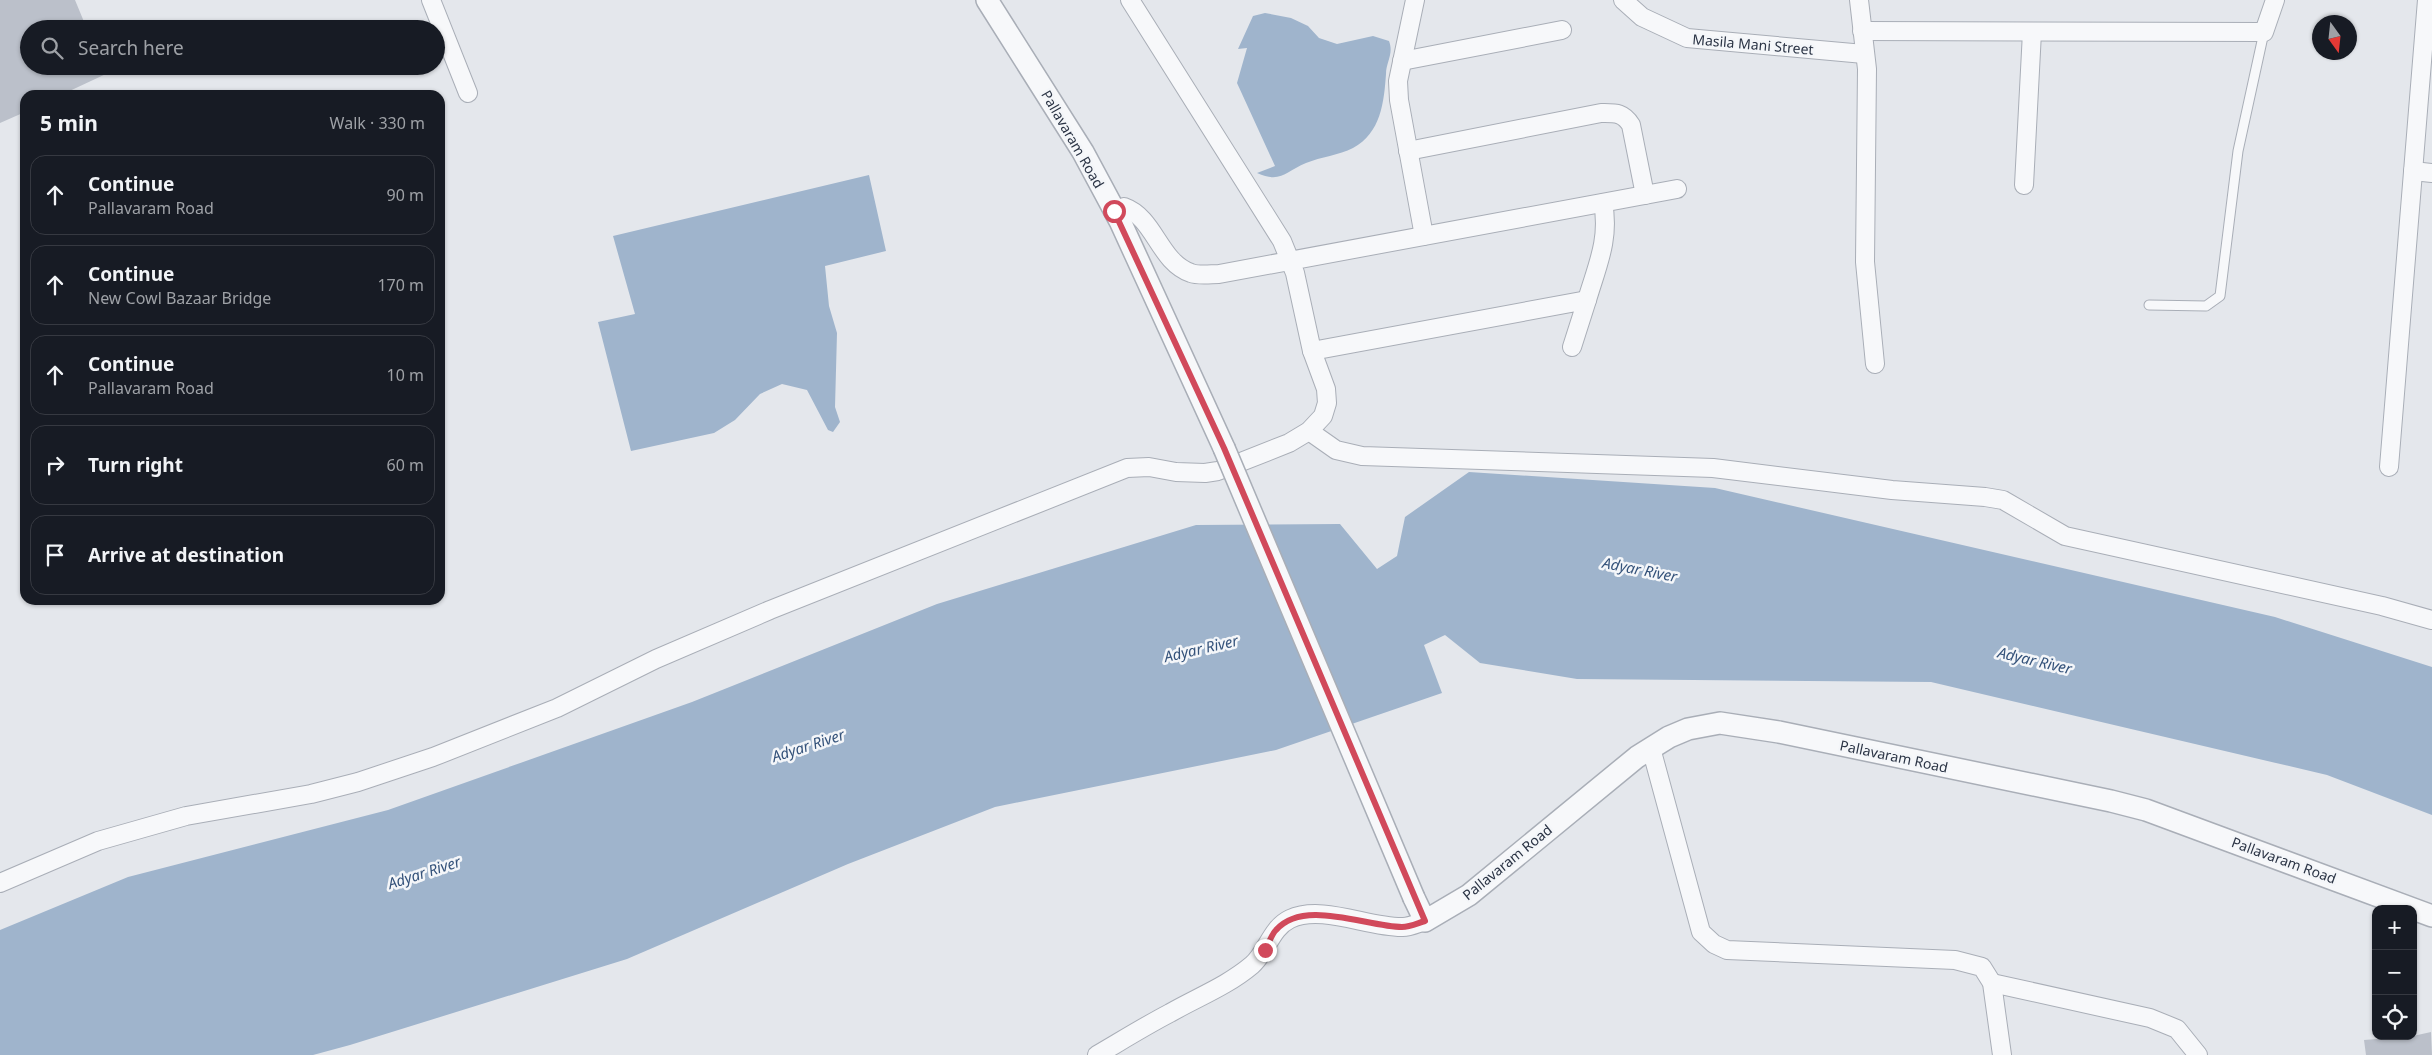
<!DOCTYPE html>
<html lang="en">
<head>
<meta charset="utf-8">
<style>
  body { margin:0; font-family:"Noto Sans",sans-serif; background:#242831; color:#f1f3f6 }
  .controls { position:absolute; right:15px; bottom:15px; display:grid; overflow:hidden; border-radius:10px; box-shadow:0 1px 4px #0004 }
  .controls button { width:45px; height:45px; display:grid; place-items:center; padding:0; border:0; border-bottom:1px solid #363941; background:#171b24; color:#f1f3f6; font:25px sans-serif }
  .compass { position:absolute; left:2312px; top:15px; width:45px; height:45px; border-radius:50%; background:#171b24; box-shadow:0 1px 4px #0004; rotate:165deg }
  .stop { position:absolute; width:15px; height:15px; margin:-11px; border:4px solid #d1495b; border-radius:50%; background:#fff }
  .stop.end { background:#d1495b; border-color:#fff; box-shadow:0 1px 5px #0008 }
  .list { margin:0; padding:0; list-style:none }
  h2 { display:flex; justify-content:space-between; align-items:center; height:65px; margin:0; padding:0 20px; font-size:21px }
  h2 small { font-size:16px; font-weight:400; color:#9ea1a6 }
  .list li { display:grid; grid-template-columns:32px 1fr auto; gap:15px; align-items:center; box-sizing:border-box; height:80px; margin:0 10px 10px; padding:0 10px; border:1px solid #363941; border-radius:15px }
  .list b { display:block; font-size:19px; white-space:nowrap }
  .list p { margin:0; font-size:16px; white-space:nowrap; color:#9ea1a6 }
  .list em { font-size:16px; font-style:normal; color:#9ea1a6 }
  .icon { flex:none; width:28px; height:28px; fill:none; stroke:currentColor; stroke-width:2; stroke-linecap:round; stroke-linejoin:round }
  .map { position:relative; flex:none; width:2432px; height:1055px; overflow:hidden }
  .search { position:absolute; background:#171b24; box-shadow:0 1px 4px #0004; left:20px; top:20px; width:425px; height:55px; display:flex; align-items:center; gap:12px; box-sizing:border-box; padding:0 18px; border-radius:28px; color:#9ea1a6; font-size:19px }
  .panel { position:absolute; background:#171b24; box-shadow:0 1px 4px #0004; left:20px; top:90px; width:425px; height:515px; border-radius:15px }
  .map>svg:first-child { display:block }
  .water { fill:#9fb4cc }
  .building { fill:#bbc0ca }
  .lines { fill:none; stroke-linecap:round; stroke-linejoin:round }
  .service-casing { stroke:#a9aeb7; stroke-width:11 }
  .minor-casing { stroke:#a9aeb7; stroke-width:20 }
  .tertiary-casing { stroke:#a9aeb7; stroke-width:24 }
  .service { stroke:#f7f8fa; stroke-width:9 }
  .minor { stroke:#f7f8fa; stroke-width:18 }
  .tertiary { stroke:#f7f8fa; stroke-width:21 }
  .tertiary-bridge-casing { stroke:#a9aeb7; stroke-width:24; stroke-linecap:butt }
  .tertiary-bridge { stroke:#f7f8fa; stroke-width:21 }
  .route { stroke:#d1495b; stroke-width:6 }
  .labels { text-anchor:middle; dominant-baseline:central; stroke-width:5; stroke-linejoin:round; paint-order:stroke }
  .street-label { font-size:14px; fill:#2b3445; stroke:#f4f6f9 }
  .water-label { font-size:15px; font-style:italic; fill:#34527a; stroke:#f4f6f9 }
</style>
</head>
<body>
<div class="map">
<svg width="2432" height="1055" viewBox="0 0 2432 1055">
  <rect width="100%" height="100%" fill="#e4e7ec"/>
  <g class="water">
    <path d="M 1265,13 L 1291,18 L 1308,26 L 1319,38 L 1337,44 L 1373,36 L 1389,41 C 1394,54 1386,62 1386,74 C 1384,102 1381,133 1353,148 C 1339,155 1321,157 1306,163 C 1286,171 1281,184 1257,173 L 1275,166 L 1237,83 L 1247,48 L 1238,49 L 1253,16 Z"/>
    <path d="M 869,175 L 886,251 L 825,266 L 829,306 L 837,333 L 835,407 L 840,422 L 833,432 L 828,430 L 807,390 L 782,384 L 760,394 L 735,420 L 714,433 L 631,451 L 598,322 L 635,314 L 613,236 Z"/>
    <path d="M 1469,472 L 1715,488 L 2275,617 L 2432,667 L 2432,815 L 2327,775 L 1931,682 L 1577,679 L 1480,663 L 1445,635 L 1424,645 L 1442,693 L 1276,750 L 995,807 L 848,864 L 627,959 L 350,1045 L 313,1055 L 0,1055 L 0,930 L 128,877 L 388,810 L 692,702 L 937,604 L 1196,525 L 1340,524 L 1377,569 L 1397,556 L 1405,517 Z"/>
  </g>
  <g class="building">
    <path d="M 0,0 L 75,0 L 87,29 L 29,29 L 29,66 L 123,66 L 61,95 L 25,95 L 25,112 L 0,123 Z"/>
    <path d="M 2431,1032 L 2432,1055 L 2366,1055 L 2364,1040 L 2413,1036 Z"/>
  </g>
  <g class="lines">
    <defs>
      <path id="service" d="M 2149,305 L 2206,306 L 2220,296 L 2238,151 L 2264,32"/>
      <g id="minor">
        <path d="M 431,0 L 468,93"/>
        <path d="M 1415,0 L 1398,81 L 1399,100 L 1424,236"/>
        <path d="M 1623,0 L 1642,17 L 1687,38 L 1864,54"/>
        <path d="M 1859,0 L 1867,69 L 1865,262 L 1875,364"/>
        <path d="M 1862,31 L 2264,32 L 2275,0"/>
        <path d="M 1402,61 L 1562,30"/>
        <path d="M 1408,151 L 1601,113 C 1615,113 1623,112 1631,125 L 1645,195"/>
        <path d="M 2413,171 L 2432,173"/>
        <path d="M 2024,185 L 2032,32"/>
        <path d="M 1114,211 L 1124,207 C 1155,218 1159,262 1191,273 C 1199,276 1211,274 1219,274 L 1677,189"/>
        <path d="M 1587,300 C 1597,266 1610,239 1603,203"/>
        <path d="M 1312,351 L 1587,300 L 1572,347"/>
        <path d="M 1309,431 L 1336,450 L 1362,456 L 1713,468 L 1892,490 L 1985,497 L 2003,500 L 2065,536 L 2382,606 L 2432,620"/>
        <path d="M 2389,467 L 2427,0"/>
        <path d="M 1651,748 L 1701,932 L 1714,944 L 1727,950 L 1955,960 L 1982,967 L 1992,983 L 2002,1055"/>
        <path d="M 0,883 L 98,841 L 186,816 L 311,794 L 358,782 L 433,757 L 557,708 L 656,659 L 770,610 L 1127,468 L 1149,467 L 1176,472 L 1205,473 L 1218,471 L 1289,443 L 1309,431 L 1323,416 L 1327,403 L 1326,389 L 1312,351 L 1295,273 L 1282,241 L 1130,0"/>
        <path d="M 1992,983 L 2150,1018 L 2177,1029 L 2198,1055"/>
        <path d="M 1097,1055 C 1121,1041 1145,1026 1170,1013 C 1198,997 1227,986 1252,965 C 1267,952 1271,928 1290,919 C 1322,904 1369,928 1403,927 C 1410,927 1418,923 1425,921"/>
      </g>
      <g id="tertiary">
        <path d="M 987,0 L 1083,152 L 1120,221 L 1224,448"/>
        <path d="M 1414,898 L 1425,921 L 1469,895 L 1637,757 L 1669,737 L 1688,729 L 1720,723 L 1779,732 L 2111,801 L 2146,810 L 2432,916"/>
      </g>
    </defs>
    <use href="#service" class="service-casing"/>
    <use href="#minor" class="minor-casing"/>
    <use href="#tertiary" class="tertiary-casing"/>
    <use href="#service" class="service"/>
    <use href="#minor" class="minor"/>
    <use href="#tertiary" class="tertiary"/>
    <defs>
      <path id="tertiary-bridge" d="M 1224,448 L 1414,898"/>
    </defs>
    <use href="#tertiary-bridge" class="tertiary-bridge-casing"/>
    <use href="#tertiary-bridge" class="tertiary-bridge"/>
  </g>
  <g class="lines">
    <path class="route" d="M 1114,211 L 1224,448 L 1425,921 C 1418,923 1410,927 1402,927 C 1367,927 1304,898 1276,930 C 1271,935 1269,944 1265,950"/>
  </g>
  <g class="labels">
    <g class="street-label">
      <text transform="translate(1753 44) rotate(5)">Masila Mani Street</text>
      <text transform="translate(1073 139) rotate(60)">Pallavaram Road</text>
      <text transform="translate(1894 756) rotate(12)">Pallavaram Road</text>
      <text transform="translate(2284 860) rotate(20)">Pallavaram Road</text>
      <text transform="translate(1507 862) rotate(-39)">Pallavaram Road</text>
    </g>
    <g class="water-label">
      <text transform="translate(1640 569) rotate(11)">Adyar River</text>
      <text transform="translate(1201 648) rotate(-13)">Adyar River</text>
      <text transform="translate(2035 660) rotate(13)">Adyar River</text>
      <text transform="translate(808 745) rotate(-18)">Adyar River</text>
      <text transform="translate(424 872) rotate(-18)">Adyar River</text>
    </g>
  </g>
</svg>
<div class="controls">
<button>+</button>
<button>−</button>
<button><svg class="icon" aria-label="locate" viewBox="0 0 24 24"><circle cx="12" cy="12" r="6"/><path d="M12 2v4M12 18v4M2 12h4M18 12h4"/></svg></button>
</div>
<svg class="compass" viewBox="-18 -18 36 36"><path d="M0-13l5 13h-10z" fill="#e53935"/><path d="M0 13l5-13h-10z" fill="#9ea1a6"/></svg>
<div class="stop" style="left:1114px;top:211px"></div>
<div class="stop end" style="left:1265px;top:950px"></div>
<div class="search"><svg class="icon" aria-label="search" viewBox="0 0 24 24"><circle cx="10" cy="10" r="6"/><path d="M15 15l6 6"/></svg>Search here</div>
<section class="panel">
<h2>5 min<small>Walk · 330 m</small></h2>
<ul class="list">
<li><svg class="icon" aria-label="ahead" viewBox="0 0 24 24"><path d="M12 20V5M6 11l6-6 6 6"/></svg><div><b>Continue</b><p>Pallavaram Road</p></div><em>90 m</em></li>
<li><svg class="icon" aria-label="ahead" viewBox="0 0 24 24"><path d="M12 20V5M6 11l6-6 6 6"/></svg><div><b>Continue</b><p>New Cowl Bazaar Bridge</p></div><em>170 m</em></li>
<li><svg class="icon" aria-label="ahead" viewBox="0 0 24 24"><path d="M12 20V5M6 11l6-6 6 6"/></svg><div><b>Continue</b><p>Pallavaram Road</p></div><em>10 m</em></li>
<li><svg class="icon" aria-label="right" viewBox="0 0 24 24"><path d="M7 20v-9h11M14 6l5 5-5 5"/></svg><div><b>Turn right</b></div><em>60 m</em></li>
<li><svg class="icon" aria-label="arrive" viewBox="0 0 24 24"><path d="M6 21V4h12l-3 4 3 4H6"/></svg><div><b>Arrive at destination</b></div></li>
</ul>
</section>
</div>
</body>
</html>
